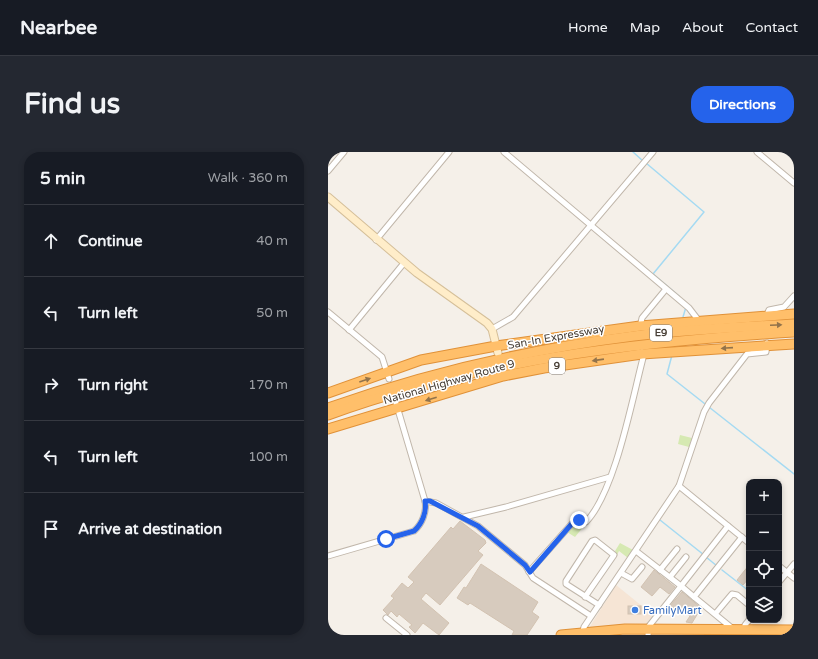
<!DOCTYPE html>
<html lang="en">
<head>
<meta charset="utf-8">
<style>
  body { margin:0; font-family:"Varela Round",sans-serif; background:#242831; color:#f1f3f6 }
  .controls { position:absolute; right:12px; bottom:12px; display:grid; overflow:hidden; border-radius:8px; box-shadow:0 2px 6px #0003 }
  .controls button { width:36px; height:36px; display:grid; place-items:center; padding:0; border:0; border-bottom:1px solid #363941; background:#171b24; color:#f1f3f6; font:20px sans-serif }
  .stop { position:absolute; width:12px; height:12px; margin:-9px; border:3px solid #2563eb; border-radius:50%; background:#fff }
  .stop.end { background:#2563eb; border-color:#fff; box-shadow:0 1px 4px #0008 }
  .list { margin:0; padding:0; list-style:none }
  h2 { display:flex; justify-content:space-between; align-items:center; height:52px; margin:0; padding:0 16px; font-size:17px }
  h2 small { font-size:13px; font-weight:400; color:#9ea1a6 }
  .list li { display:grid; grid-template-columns:26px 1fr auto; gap:12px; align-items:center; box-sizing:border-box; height:72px; padding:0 16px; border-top:1px solid #363941 }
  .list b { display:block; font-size:15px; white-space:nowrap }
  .list em { font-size:13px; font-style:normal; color:#9ea1a6 }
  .icon { flex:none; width:22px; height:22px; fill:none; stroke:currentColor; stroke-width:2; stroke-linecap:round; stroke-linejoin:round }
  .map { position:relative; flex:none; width:466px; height:483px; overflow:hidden; border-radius:16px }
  header { display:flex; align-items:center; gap:24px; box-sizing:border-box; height:56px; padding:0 20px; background:#171b24; border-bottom:1px solid #363941 }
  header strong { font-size:19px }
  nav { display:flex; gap:22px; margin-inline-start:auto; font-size:14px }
  .intro { display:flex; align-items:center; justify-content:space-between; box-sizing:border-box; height:96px; padding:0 24px }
  h1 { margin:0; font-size:28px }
  .button { padding:10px 18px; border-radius:16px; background:#2563eb; color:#fff; font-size:14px; font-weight:700 }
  main { display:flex; gap:24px; padding:0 24px }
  aside { flex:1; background:#171b24; border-radius:16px; box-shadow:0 2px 6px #0003 }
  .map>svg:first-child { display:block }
  .commercial { fill:#f6e5d5 }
  .green { fill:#d6e9b2 }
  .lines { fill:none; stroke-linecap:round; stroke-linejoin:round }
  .stream { stroke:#a5daf2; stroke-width:1.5 }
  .building { fill:#d7cbbe; stroke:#d2c2b1 }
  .street-casing { stroke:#c1b7ab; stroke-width:7 }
  .secondary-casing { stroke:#d5bf99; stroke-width:9 }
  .highway-casing { stroke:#e09138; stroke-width:11 }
  .street { stroke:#fff; stroke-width:5 }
  .secondary { stroke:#ffedc9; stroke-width:7 }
  .highway { stroke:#ffbf6a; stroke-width:9 }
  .oneway { fill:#92734b }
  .route { stroke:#2563eb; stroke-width:5 }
  .shop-dot { fill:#3f7fe0; stroke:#fff; stroke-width:1.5 }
  .labels { text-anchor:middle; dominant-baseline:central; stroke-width:3; stroke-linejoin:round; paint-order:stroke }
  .shield { fill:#fff; stroke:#807973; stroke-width:1 }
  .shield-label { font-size:10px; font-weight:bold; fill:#494037 }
  .street-label { font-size:11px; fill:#494037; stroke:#fff }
  .shop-label { font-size:11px; fill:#366cbe; stroke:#fff; text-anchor:start }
</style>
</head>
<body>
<header>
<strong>Nearbee</strong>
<nav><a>Home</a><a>Map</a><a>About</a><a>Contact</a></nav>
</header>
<div class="intro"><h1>Find us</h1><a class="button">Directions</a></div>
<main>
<aside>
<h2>5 min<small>Walk · 360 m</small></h2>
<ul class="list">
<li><svg class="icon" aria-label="ahead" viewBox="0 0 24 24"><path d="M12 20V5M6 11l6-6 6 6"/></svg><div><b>Continue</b></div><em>40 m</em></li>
<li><svg class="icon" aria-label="left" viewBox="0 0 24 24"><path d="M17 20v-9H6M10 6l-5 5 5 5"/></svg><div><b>Turn left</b></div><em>50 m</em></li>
<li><svg class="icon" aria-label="right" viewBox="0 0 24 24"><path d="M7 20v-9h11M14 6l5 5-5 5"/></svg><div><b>Turn right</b></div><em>170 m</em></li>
<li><svg class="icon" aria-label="left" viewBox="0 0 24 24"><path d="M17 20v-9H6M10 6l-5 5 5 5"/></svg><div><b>Turn left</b></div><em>100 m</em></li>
<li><svg class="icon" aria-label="arrive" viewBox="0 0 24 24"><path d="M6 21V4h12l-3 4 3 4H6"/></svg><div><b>Arrive at destination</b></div></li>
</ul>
</aside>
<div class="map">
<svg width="466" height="483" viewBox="0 0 466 483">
  <rect width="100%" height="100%" fill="#f5f0e9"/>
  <path class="commercial" d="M 288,433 L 325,463 L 317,473 L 261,476 Z"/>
  <g class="green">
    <path d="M 352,283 L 364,286 L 361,295 L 350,292 Z"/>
    <path d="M 247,369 L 256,374 L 247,385 L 239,380 Z"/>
    <path d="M 292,391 L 305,398 L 300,406 L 291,399 L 289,403 L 287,399 Z"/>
  </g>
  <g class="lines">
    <g class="stream">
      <path d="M 305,0 L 315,9"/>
      <path d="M 318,11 L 376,60 L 325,122 L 351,144"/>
      <path d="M 355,165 L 358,155"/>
      <path d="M 344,203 L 339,222 L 466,322"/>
      <path d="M 332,368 L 376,403"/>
      <path d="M 378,405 L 389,414"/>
      <path d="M 394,418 L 421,439"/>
    </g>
  </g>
  <g class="building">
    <path d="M 132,369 L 157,388 L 158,391 L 150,399 L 155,403 L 112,453 L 98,441 L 93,447 L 121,471 L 111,483 L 95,471 L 87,481 L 81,475 L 84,473 L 71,462 L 69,465 L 63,459 L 60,463 L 55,458 L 66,446 L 63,444 L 74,431 L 80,436 L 86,430 L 80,425 L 123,375 L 125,377 Z"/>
    <path d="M 153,412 L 210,450 L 204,460 L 211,465 L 199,483 L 184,483 L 186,479 L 142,451 L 140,453 L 129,446 L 136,435 L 138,436 Z"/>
    <path d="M 421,413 L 421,426 L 415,433 L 409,428 Z"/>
    <path d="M 326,418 L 347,435 L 341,442 L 332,435 L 324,444 L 313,435 Z"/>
    <path d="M 354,440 L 373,456 L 364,471 L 358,470 L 362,464 L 354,457 L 350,462 L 341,455 Z"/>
    <rect x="300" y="454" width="13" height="8"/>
  </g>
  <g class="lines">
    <defs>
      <g id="street">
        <path d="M 176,0 L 361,156 L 371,169"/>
        <path d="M 429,0 L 466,31"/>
        <path d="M 0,19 L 16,0"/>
        <path d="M 48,88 L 121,0"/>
        <path d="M 0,160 L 54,205 L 61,227"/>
        <path d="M 438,165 L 441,158 L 456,155 L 466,144"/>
        <path d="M 312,175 L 314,166 L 338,137"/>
        <path d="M 164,177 L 185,165 L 325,0"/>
        <path d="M 21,178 L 76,111"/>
        <path d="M 351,334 L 421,391"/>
        <path d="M 97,349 L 108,351 L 150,374 L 197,413 L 205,426 L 263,464"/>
        <path d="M 136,365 L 178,355 L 282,325"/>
        <path d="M 308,399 L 353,434 L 400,374"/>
        <path d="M 0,404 L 86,379 C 94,372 99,360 97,349 L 68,251"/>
        <path d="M 451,414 L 466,426"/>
        <path d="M 332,418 L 349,397"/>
        <path d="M 201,420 L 247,368 L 258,370 C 287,340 304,248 315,206 L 314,200"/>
        <path d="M 293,421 L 304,427 L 314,415"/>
        <path d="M 342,425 L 358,405"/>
        <path d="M 451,430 L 466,412"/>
        <path d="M 257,445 L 286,403 L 267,388 L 264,389 L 238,429 L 238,432 L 271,453"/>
        <path d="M 388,461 L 404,442 L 409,443 L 421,453"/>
        <path d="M 58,466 L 79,483"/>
        <path d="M 405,477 L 366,445 L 414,385"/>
        <path d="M 416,478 L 417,473 L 421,468"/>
        <path d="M 254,482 L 256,475 L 351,334 L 376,260 L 381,251 L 419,202 L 438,200 L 439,191"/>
        <path d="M 320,483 L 321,474 L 353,434 L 366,445"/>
      </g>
      <path id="secondary" d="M 0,45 L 89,121 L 159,171 L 164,177 L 170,201"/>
      <g id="highway">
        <path d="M 0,241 L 93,208 L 168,194 L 312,174 L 466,162"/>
        <path d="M 0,256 C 99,221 202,197 306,184 C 359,177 413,175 466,172"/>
        <path d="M 0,263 C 152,208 305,190 466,180"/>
        <path d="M 0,277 L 175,224 L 216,216 L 314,202 L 466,192"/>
        <path d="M 233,483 L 297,477 L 466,478"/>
      </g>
    </defs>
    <use href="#street" class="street-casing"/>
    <use href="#secondary" class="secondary-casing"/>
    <use href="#highway" class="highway-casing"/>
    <use href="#street" class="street"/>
    <use href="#secondary" class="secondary"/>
    <use href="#highway" class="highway"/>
  </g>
  <defs><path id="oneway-solid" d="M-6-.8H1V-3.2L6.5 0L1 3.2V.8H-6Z"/></defs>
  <g class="oneway">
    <use href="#oneway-solid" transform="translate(448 173) rotate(-3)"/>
    <use href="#oneway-solid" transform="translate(399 196) rotate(176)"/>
    <use href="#oneway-solid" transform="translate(270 208) rotate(172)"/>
    <use href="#oneway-solid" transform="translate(37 228) rotate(-19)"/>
    <use href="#oneway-solid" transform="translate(103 247) rotate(162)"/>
  </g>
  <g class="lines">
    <path class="route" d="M 58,387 L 86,379 C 94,372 99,360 97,349 L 102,349 L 150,374 L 197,413 L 202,420 L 247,368 L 251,368"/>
  </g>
  <circle class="shop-dot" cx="307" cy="458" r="4"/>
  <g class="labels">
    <g class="shield">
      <rect x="322" y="173" width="22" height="16" rx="3"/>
      <rect x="221" y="206" width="16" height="16" rx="3"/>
    </g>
    <g class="shield-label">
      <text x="333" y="181">E9</text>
      <text x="229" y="214">9</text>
    </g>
    <g class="street-label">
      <text transform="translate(228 185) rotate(-10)">San-In Expressway</text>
      <text transform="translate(121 230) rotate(-16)">National Highway Route 9</text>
    </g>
    <g class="shop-label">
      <text x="315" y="458">FamilyMart</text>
    </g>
  </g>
</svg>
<div class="controls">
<button>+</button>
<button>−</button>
<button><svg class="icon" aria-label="locate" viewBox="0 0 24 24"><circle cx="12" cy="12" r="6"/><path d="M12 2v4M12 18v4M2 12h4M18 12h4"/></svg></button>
<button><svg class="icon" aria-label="layers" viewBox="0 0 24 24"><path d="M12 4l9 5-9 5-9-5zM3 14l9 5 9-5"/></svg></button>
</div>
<div class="stop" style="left:58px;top:387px"></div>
<div class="stop end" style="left:251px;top:368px"></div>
</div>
</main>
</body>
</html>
